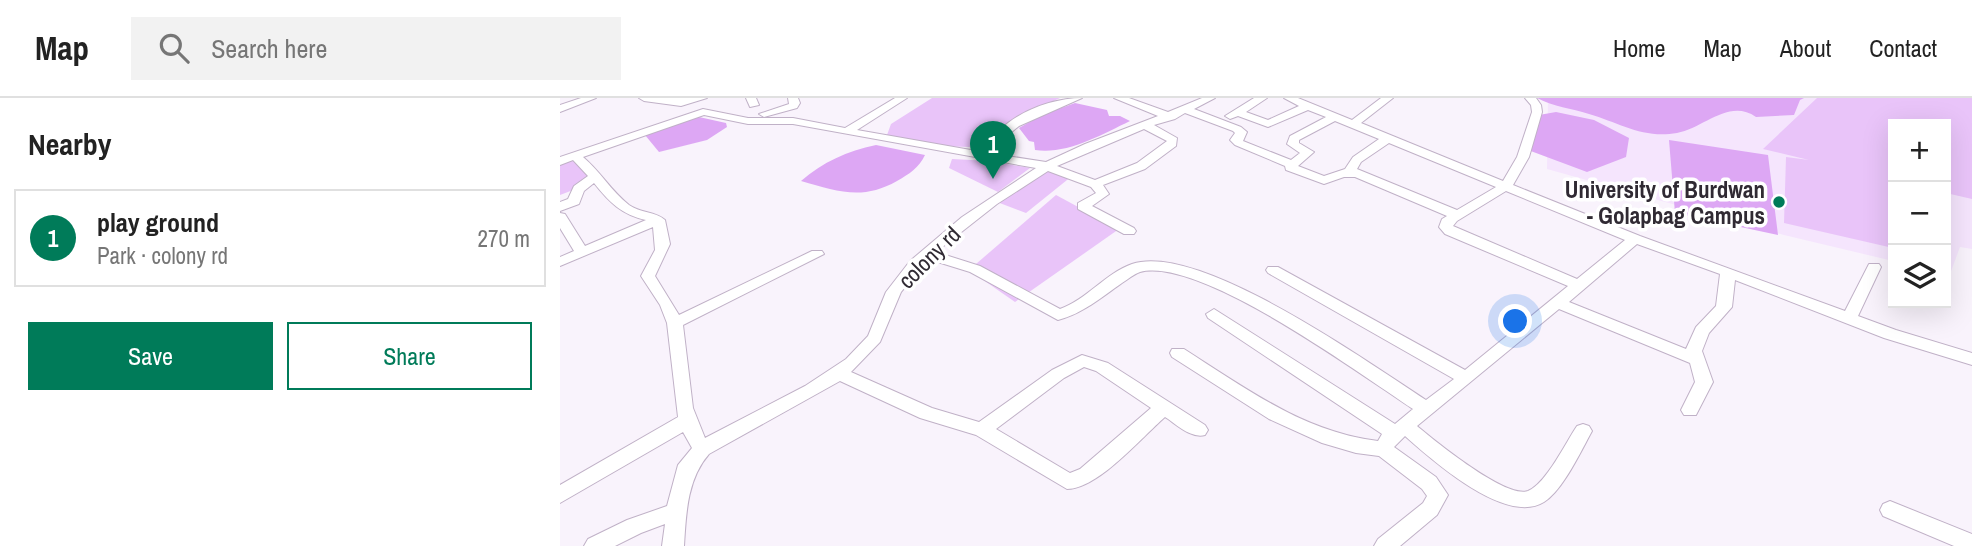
<!DOCTYPE html>
<html lang="en">
<head>
<meta charset="utf-8">
<style>
  body { margin:0; font-family:"Archivo Narrow",sans-serif; background:#f2f2f2; color:#222 }
  .controls { position:absolute; right:21px; top:21px; display:grid; overflow:hidden; border-radius:0px; box-shadow:0 7px 28px #0002 }
  .controls button { width:63px; height:63px; display:grid; place-items:center; padding:0; border:0; border-bottom:2px solid #e0e0e0; background:#fff; color:#222; font:35px sans-serif }
  .you { position:absolute; left:956px; top:224px; width:24px; height:24px; margin:-18px; border:5px solid #fff; border-radius:50%; background:#1a73e8; box-shadow:0 0 0 10px #1a73e833 }
  .badge { display:grid; place-items:center; width:46px; height:46px; border-radius:50%; background:#007b59; color:#fff; font-size:23px; font-weight:700 }
  .pin { position:absolute; translate:-50% -58px; filter:drop-shadow(0 2px 4px #0008) }
  .pin::after { content:''; position:absolute; top:37px; width:24px; height:21px; background:inherit; clip-path:polygon(0 0,100% 0,50% 100%) }
  .list { margin:0; padding:0; list-style:none }
  h2 { display:flex; justify-content:space-between; align-items:center; height:91px; margin:0; padding:0 28px; font-size:30px }
  h2 small { font-size:23px; font-weight:400; color:#767676 }
  .list li { display:grid; grid-template-columns:46px 1fr auto; gap:21px; align-items:center; box-sizing:border-box; height:98px; margin:0 14px 14px; padding:0 14px; border:2px solid #e0e0e0; border-radius:0px }
  .list b { display:block; font-size:26px; white-space:nowrap }
  .list p { margin:0; font-size:23px; white-space:nowrap; color:#767676 }
  .list em { font-size:23px; font-style:normal; color:#767676 }
  .actions { display:flex; gap:14px; padding:21px 28px }
  .actions a { flex:1; padding:16px 0; border:2px solid #007b59; border-radius:0px; text-align:center; font-size:24px; color:#007b59 }
  .actions .main { background:#007b59; color:#fff }
  .icon { flex:none; width:38px; height:38px; fill:none; stroke:currentColor; stroke-width:2; stroke-linecap:round; stroke-linejoin:round }
  .map { position:relative; flex:none; width:1412px; height:448px; overflow:hidden }
  header { display:flex; align-items:center; gap:42px; box-sizing:border-box; height:98px; padding:0 35px; background:#fff; border-bottom:2px solid #e0e0e0 }
  header strong { font-size:33px }
  nav { display:flex; gap:38px; margin-inline-start:auto; font-size:24px }
  .search { width:490px; height:63px; background:#f2f2f2; display:flex; align-items:center; gap:18px; box-sizing:border-box; padding:0 24px; border-radius:0px; color:#767676; font-size:26px }
  main { display:flex }
  aside { flex:1; background:#fff }
  .map>svg:first-child { display:block }
  .built { fill:#f5e5fd }
  .green { fill:#e9c4f9 }
  .water { fill:#dda7f4 }
  .lines { fill:none; stroke-linecap:round; stroke-linejoin:round }
  .minor-casing { stroke:#c0b1c7; stroke-width:2 }
  .minor { fill:#fff; fill-rule:evenodd }
  .poi-dot { fill:#007b59; stroke:#fff; stroke-width:2.5 }
  .labels { text-anchor:middle; dominant-baseline:central; stroke-width:7; stroke-linejoin:round; paint-order:stroke }
  .poi-label { font-size:23px; font-weight:bold; fill:#302a33; stroke:#fff; text-anchor:end }
  .street-label { font-size:23px; fill:#302a33; stroke:#fff }
</style>
</head>
<body>
<header>
<strong>Map</strong>
<div class="search"><svg class="icon" aria-label="search" viewBox="0 0 24 24"><circle cx="10" cy="10" r="6"/><path d="M15 15l6 6"/></svg>Search here</div>
<nav><a>Home</a><a>Map</a><a>About</a><a>Contact</a></nav>
</header>
<main>
<aside>
<h2>Nearby<small></small></h2>
<ul class="list">
<li><span class="badge">1</span><div><b>play ground</b><p>Park · colony rd</p></div><em>270 m</em></li>
</ul>
<div class="actions"><a class="main">Save</a><a>Share</a></div>
</aside>
<div class="map">
<svg width="1412" height="448" viewBox="0 0 1412 448">
  <rect width="100%" height="100%" fill="#f9f3fc"/>
  <path class="built" d="M 988,0 L 1412,0 L 1412,151 L 1400,149 L 1390,176 L 1386,175 L 1386,26 L 1333,26 L 1333,163 L 1224,137 L 987,71 Z"/>
  <g class="green">
    <path d="M 372,0 L 500,0 L 443,28 L 428,45 L 409,49 L 381,48 L 327,37 L 331,26 Z"/>
    <path d="M 1257,0 L 1412,0 L 1412,101 L 1386,95 L 1386,26 L 1333,26 L 1333,150 L 1224,125 L 1226,59 L 1249,62 L 1203,51 Z"/>
    <path d="M 392,61 L 430,63 L 470,70 L 438,94 L 389,70 Z"/>
    <path d="M 11,62 L 29,76 L 34,84 L 0,97 L 0,64 Z"/>
    <path d="M 486,70 L 512,78 L 466,115 L 437,104 Z"/>
    <path d="M 496,97 L 559,131 L 455,204 L 409,172 Z"/>
  </g>
  <g class="water">
    <path d="M 977,0 L 1244,0 L 1240,2 L 1234,17 L 1196,19 C 1169,0 1144,30 1117,35 C 1083,41 1060,25 1029,16 C 1011,10 994,9 977,0 Z"/>
    <path d="M 515,5 L 547,12 L 549,18 L 560,18 L 570,23 C 541,37 506,57 475,52 L 474,44 L 469,43 L 459,30 L 482,17 Z"/>
    <path d="M 996,14 L 1034,22 L 1069,40 L 1066,59 L 1027,74 L 968,52 L 979,17 Z"/>
    <path d="M 139,19 L 166,25 L 167,29 L 147,42 L 99,54 L 85,37 Z"/>
    <path d="M 1109,42 L 1208,57 L 1218,137 L 1115,115 Z"/>
    <path d="M 316,47 L 365,57 C 359,70 349,76 337,83 C 302,103 277,93 241,83 C 263,64 287,53 316,47 Z"/>
  </g>
  <g class="lines">
    <defs>
      <g id="minor">
        <path d="M 21,0 L 36,0 L 0,14 L 0,7 Z"/>
        <path d="M 79,0 L 147,0 L 121,8 L 84,3 Z"/>
        <path d="M 186,0 L 196,0 L 199,7 L 190,9 Z"/>
        <path d="M 228,0 L 238,0 L 240,5 L 237,10 L 204,19 L 199,16 L 229,6 Z"/>
        <path d="M 335,0 L 347,0 L 297,32 L 422,54 C 430,48 433,39 440,32 C 460,12 495,0 522,0 L 459,28 L 448,37 L 434,56 L 486,64 L 525,46 L 598,18 L 554,0 L 569,0 L 608,14 L 642,0 L 655,0 L 634,11 L 681,29 L 687,34 L 683,43 L 731,62 L 740,55 L 727,46 L 730,38 L 766,19 L 748,12 L 708,29 L 678,18 L 670,21 L 665,18 L 694,0 L 707,0 L 686,14 L 708,22 L 739,8 L 724,0 L 738,0 L 792,22 L 821,0 L 833,0 L 801,25 L 943,83 L 957,59 L 972,14 L 971,7 L 965,0 L 976,0 L 981,7 L 982,14 L 969,59 L 953,87 L 1080,138 L 1285,213 L 1309,166 L 1319,166 L 1321,169 L 1298,218 L 1336,232 L 1412,255 L 1412,267 L 1324,240 L 1175,182 L 1172,209 L 1149,235 L 1142,253 L 1153,284 L 1136,317 L 1124,317 L 1121,312 L 1135,284 L 1130,265 L 999,211 L 857,328 C 875,343 946,401 968,393 C 986,386 1006,344 1017,328 L 1023,326 L 1029,328 L 1032,333 C 1021,353 1003,392 984,404 C 946,428 872,362 845,338 L 834,349 L 876,379 L 888,397 L 877,417 L 840,448 L 814,448 L 818,441 L 863,405 L 867,398 L 862,391 L 819,358 L 796,355 L 762,345 L 709,321 L 612,259 L 610,255 L 612,251 L 624,251 C 685,290 744,334 818,343 L 822,336 L 648,220 L 646,216 L 654,211 L 835,326 L 853,311 C 801,277 640,158 580,174 C 574,176 568,181 562,185 C 542,199 522,216 498,222 L 410,174 L 368,161 L 341,194 L 320,244 L 291,274 L 372,310 L 419,324 L 492,272 L 522,257 L 548,265 L 645,327 L 648,332 L 645,337 C 631,341 616,326 605,319 C 582,339 538,391 507,391 L 416,337 L 360,320 L 280,283 L 149,356 C 127,381 126,416 124,448 L 102,448 L 105,426 L 81,435 L 55,448 L 24,448 L 28,441 L 67,422 L 107,408 L 118,367 L 132,350 L 123,334 L 0,405 L 0,387 L 118,319 L 107,225 L 100,207 L 81,178 L 95,152 L 93,129 L 0,168 L 0,159 L 14,153 L 0,130 L 0,115 L 5,116 L 25,148 L 86,122 C 62,117 49,104 34,85 L 24,93 L 19,106 L 0,113 L 0,104 L 8,101 L 14,88 L 28,78 L 13,62 L 0,67 L 0,59 L 143,11 L 188,20 L 233,20 L 285,30 ZM 625,15 L 673,33 L 675,35 L 670,42 L 675,47 L 725,68 L 726,72 L 764,86 L 784,79 L 795,79 L 887,118 L 882,121 L 879,129 L 885,136 L 1008,188 L 905,272 L 718,169 L 708,169 L 706,172 L 708,175 L 894,281 L 866,302 C 807,264 640,144 572,166 C 546,175 526,202 500,211 L 420,168 L 376,154 L 437,106 L 488,73 L 531,89 L 536,95 L 518,105 L 518,111 L 564,136 L 574,136 L 576,133 L 574,130 L 532,108 L 549,96 L 543,87 L 585,71 L 616,48 L 617,40 L 594,27 L 615,21 ZM 144,17 L 188,26 L 233,26 L 476,70 L 402,119 L 350,163 L 326,194 L 308,238 L 286,261 L 245,288 L 145,340 L 133,310 L 123,227 L 264,156 L 262,153 L 252,153 L 119,217 L 95,178 L 110,146 L 105,122 C 95,113 80,115 69,107 C 50,92 41,74 23,59 ZM 775,23 L 819,41 L 793,59 L 785,71 L 764,78 L 738,68 L 754,54 L 739,45 L 739,42 ZM 584,31 L 607,43 L 577,65 L 535,82 L 497,68 ZM 829,45 L 936,89 L 897,112 L 797,71 L 801,64 ZM 946,93 L 1065,142 L 1017,181 L 893,128 L 897,123 ZM 1077,146 L 1160,176 L 1156,208 L 1136,229 L 1126,251 L 1009,204 ZM 524,269 L 536,273 L 591,310 L 520,371 L 510,375 L 436,331 L 504,280 Z"/>
        <path d="M 1330,403 L 1412,436 L 1412,448 L 1394,448 L 1323,418 L 1320,412 L 1323,406 Z"/>
      </g>
    </defs>
    <use href="#minor" class="minor-casing"/>
    <use href="#minor" class="minor"/>
  </g>
  <circle class="poi-dot" cx="1219" cy="104" r="7"/>
  <g class="labels">
    <g class="poi-label">
      <text x="1205" y="91">University of Burdwan<tspan x="1205" dy="26">- Golapbag Campus</tspan></text>
    </g>
    <g class="street-label">
      <text transform="translate(369 159) rotate(-45)">colony rd</text>
    </g>
  </g>
</svg>
<div class="controls">
<button>+</button>
<button>−</button>
<button><svg class="icon" aria-label="layers" viewBox="0 0 24 24"><path d="M12 4l9 5-9 5-9-5zM3 14l9 5 9-5"/></svg></button>
</div>
<div class="you"></div>
<div class="pin badge" style="left:433px;top:81px">1</div>
</div>
</main>
</body>
</html>
